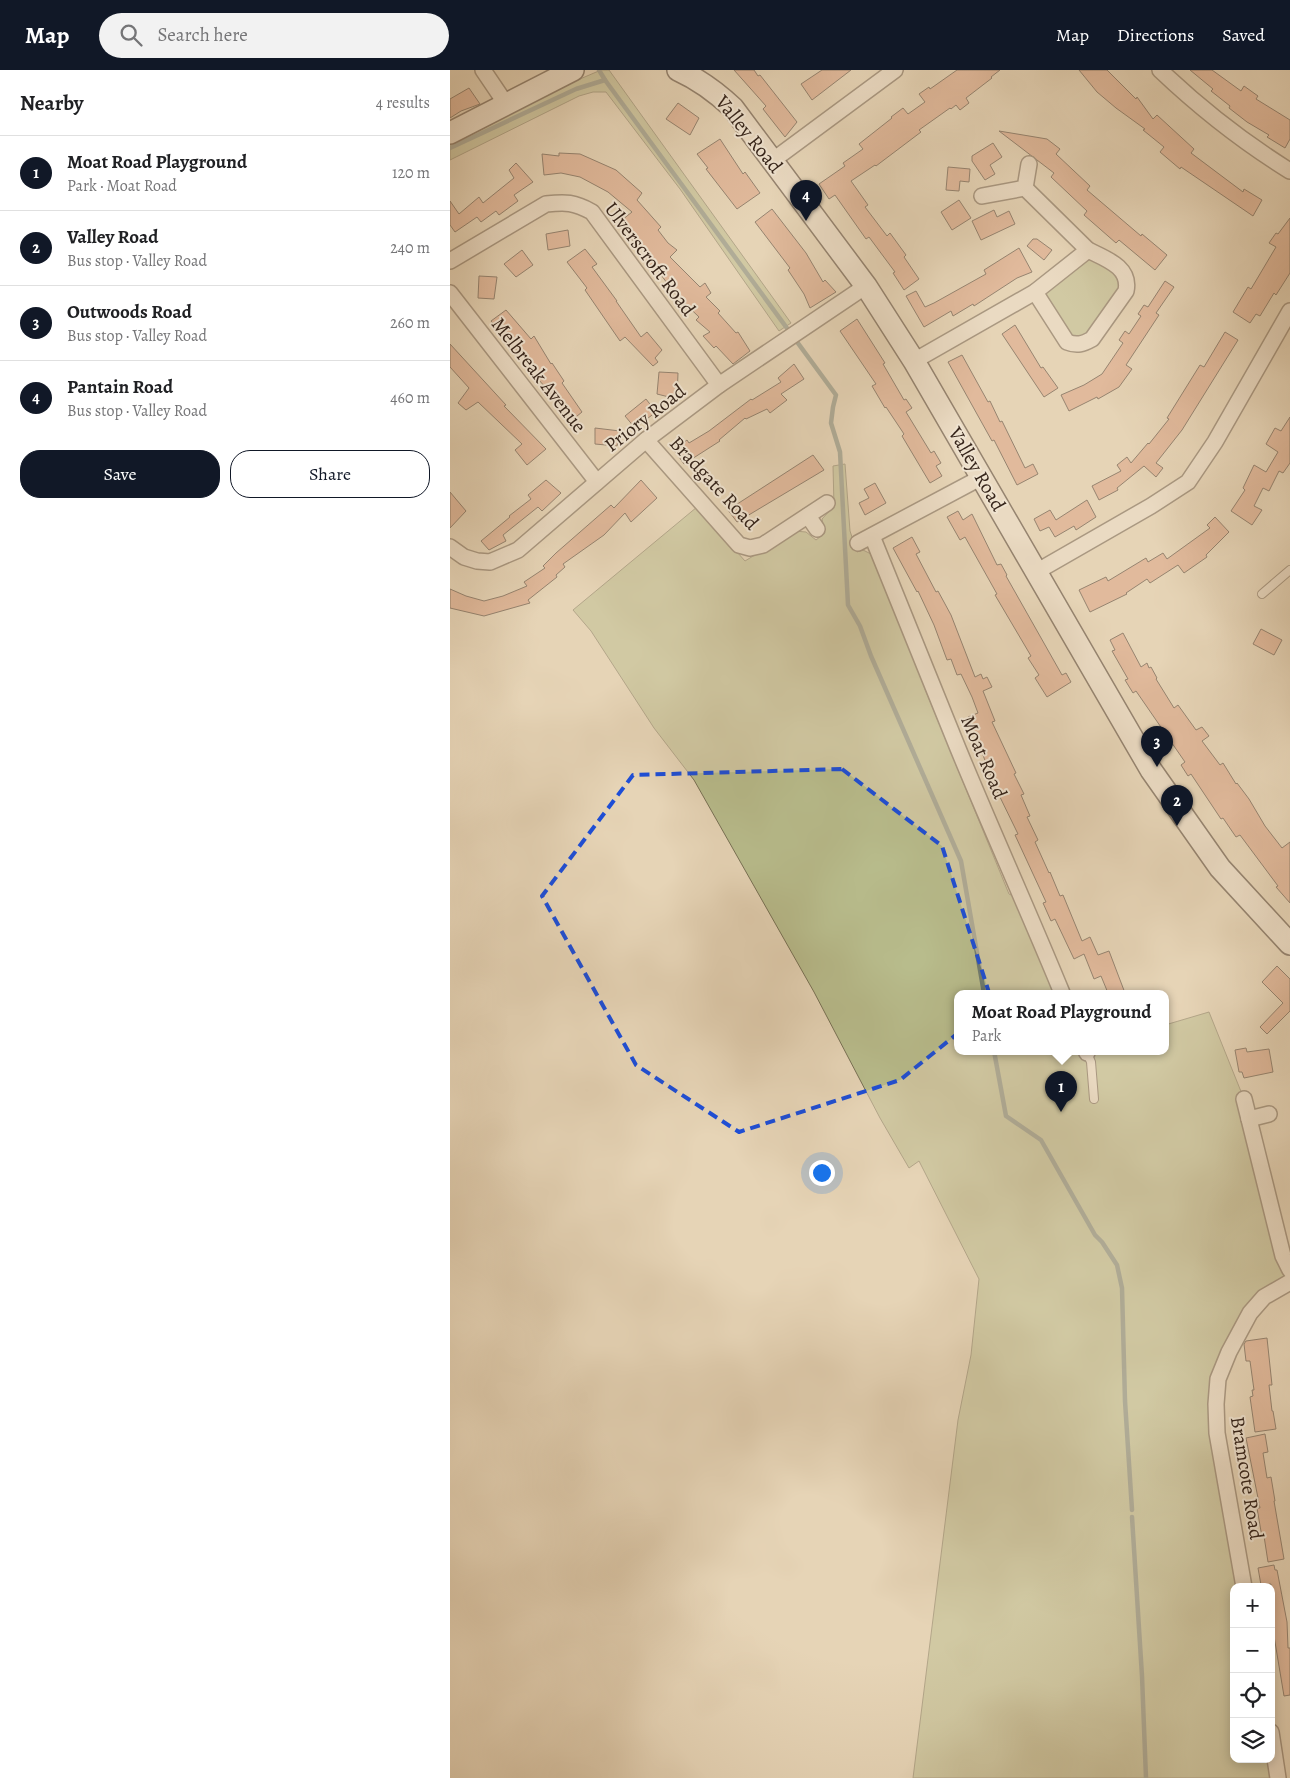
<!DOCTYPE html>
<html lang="en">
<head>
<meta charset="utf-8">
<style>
  body { margin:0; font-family:Alegreya,serif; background:#f2f2f2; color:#202124 }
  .controls { position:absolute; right:15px; bottom:15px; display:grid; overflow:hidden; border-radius:10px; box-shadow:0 2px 12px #0003 }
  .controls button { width:45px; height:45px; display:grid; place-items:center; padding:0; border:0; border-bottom:1px solid #e0e0e0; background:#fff; color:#202124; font:25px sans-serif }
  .you { position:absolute; left:371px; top:1102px; width:18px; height:18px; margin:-12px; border:4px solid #fff; border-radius:50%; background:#1a73e8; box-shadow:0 0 0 8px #1a73e833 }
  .badge { display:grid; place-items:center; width:32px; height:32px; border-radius:50%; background:#111827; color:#fff; font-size:16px; font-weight:700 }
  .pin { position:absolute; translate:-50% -41px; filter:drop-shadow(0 1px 2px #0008) }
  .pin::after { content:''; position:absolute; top:26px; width:18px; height:15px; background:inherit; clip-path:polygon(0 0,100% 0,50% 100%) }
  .popup { position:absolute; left:504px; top:920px; width:215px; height:65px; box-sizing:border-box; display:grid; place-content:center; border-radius:10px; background:#fff; filter:drop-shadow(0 1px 4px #0005); font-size:16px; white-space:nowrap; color:#757577 }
  .popup b { font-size:19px; color:#202124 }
  .popup::after { content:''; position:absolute; left:50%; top:100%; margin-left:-10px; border:10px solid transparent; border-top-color:#fff }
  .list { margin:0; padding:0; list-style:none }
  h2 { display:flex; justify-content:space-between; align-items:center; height:65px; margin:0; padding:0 20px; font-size:21px }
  h2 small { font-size:16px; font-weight:400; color:#757577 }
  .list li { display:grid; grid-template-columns:32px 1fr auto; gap:15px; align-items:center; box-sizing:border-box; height:75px; padding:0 20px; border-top:1px solid #e0e0e0 }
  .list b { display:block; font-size:19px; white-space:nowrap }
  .list p { margin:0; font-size:16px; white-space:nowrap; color:#757577 }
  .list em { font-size:16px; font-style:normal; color:#757577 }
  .actions { display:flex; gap:10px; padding:15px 20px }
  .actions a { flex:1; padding:11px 0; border:1px solid #111827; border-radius:20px; text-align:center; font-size:18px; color:#111827 }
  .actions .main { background:#111827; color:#fff }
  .icon { flex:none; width:28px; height:28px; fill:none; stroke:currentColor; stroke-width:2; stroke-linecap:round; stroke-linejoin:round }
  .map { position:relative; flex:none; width:840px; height:1708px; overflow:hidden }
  header { display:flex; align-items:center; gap:30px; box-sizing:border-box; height:70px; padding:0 25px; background:#111827; color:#fff }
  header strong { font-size:24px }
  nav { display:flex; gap:28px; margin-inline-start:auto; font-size:18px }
  .search { width:350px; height:45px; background:#f2f2f2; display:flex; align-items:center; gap:12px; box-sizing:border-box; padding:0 18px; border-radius:28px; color:#757577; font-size:19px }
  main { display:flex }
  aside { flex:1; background:#fff }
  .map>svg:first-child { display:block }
  .green { fill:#b8bc8c; stroke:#777054 }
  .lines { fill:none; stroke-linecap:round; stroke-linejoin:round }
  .stream { stroke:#707d72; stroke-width:4.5 }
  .building { fill:#dc9b7d; stroke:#36251b }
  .lane-casing { stroke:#625142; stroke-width:10 }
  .street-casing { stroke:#625142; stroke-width:18 }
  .secondary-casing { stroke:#36251b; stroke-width:24 }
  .lane { stroke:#efe3d0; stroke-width:8 }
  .street { stroke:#efe3d0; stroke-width:15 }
  .secondary { stroke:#efe3d0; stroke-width:21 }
  .marked { fill:none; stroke:#1d4ed8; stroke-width:4; stroke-dasharray:10 6; stroke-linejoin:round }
  .labels { text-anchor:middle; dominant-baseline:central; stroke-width:4; stroke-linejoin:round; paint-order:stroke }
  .street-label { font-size:20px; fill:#36251b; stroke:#efe3d0 }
</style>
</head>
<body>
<header>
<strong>Map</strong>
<div class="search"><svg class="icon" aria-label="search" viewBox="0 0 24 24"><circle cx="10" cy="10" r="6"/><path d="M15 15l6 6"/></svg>Search here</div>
<nav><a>Map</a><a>Directions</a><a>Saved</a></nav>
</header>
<main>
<aside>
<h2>Nearby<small>4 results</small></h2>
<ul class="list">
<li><span class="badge">1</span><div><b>Moat Road Playground</b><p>Park · Moat Road</p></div><em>120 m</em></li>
<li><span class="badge">2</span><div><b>Valley Road</b><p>Bus stop · Valley Road</p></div><em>240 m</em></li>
<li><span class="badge">3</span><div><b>Outwoods Road</b><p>Bus stop · Valley Road</p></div><em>260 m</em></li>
<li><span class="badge">4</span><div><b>Pantain Road</b><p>Bus stop · Valley Road</p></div><em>460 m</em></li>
</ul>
<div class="actions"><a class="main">Save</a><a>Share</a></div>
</aside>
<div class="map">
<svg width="840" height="1708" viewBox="0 0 840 1708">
  <rect width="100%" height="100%" fill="#e6d4b6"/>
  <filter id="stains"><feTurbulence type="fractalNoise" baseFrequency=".004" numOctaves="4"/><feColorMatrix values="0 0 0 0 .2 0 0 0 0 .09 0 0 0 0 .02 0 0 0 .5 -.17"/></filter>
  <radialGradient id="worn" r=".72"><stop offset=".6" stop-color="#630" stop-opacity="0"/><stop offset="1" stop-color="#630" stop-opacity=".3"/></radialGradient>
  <g class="green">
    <path d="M 151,0 L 159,0 L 341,253 L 329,261 L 230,119 L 156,22 L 143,22 L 129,26 L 0,90 L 0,70 L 60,39 Z"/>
    <path d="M 638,180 L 676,208 L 648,262 L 626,275 L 585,222 Z"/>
    <path d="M 395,394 L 400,461 L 407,482 L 413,480 L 425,486 L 477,613 L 475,619 L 559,824 L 567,828 L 605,923 L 507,923 L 507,981 L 628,981 L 630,986 L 642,981 L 715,981 L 715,955 L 759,942 L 794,1029 L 840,1212 L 814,1227 L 783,1272 L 766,1329 L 794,1517 L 784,1517 L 784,1689 L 821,1689 L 828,1708 L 463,1708 L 508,1350 L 521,1285 L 529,1209 L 469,1091 L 459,1098 L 430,1048 L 364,922 L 244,710 L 204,658 L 141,561 L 123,540 L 247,437 L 295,491 L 344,461 L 356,462 L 366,470 L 375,463 L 372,449 L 384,436 L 383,396 Z"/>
  </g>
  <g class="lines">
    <g class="stream">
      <path d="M 155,10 L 386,325 L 383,337 L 381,353 L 390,382 L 398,535 L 410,556 L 421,586 L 511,791 L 534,923"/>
      <path d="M 0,78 L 126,19 L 155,10 L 149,0"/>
      <path d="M 544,981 L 556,1046 L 591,1070 L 645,1165 L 652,1172 L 667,1195 L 672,1218 L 675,1331 L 682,1440"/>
      <path d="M 682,1447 L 692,1606 L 696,1708"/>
    </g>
  </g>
  <g class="building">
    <path d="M 284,0 L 304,0 L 308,6 L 310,5 L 347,52 L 335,67 L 313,39 L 316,36 Z"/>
    <path d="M 372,0 L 401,0 L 362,30 L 351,14 Z"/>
    <path d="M 507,0 L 550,0 L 541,7 L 542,8 L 516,28 L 519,33 L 510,40 L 506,35 L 501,39 L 500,38 L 469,60 L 471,62 L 426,96 L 425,95 L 401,111 L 418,135 L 415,137 L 437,166 L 440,163 L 456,185 L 454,187 L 469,209 L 454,220 L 443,203 L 445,202 L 419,167 L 416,169 L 385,125 L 379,129 L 369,114 L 395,96 L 393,93 L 413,79 L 409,74 L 442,48 L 441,47 L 453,38 L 458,44 L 475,32 L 469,24 L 479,17 L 480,19 Z"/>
    <path d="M 629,0 L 657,0 L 686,29 L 687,27 L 703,49 L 707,45 L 744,79 L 741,83 L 793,122 L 794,119 L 812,130 L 803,146 L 731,97 L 730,99 L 710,82 L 714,77 L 693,60 L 695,59 L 666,38 L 647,22 Z"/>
    <path d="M 740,0 L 762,0 L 791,21 L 794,16 L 808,26 L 806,29 L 840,50 L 840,69 L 835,78 L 817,67 L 819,65 L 797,52 L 779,38 L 780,36 L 761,21 L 763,19 Z"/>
    <path d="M 19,18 L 30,34 L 11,41 L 0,48 L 0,29 Z"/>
    <path d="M 228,33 L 249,48 L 240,65 L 216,49 Z"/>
    <path d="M 549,61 L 597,69 L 610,79 L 606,84 L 640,116 L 637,120 L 691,166 L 692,164 L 717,185 L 705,200 L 669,170 L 666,173 L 634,145 L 637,141 L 601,107 L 604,103 Z"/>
    <path d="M 270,69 L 293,104 L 295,102 L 310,123 L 287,139 L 256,99 L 258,98 L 247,84 Z"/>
    <path d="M 543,73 L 552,87 L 540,95 L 545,104 L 535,110 L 522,91 L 522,86 Z"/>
    <path d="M 109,83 L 130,84 L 166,100 L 192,123 L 187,130 L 211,157 L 208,160 L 218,173 L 227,180 L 220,187 L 250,217 L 255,213 L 261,223 L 256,227 L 270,241 L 268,243 L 286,263 L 288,262 L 300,281 L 283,294 L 266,276 L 264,278 L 253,266 L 260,262 L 246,250 L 249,247 L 225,224 L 206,198 L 204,200 L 194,189 L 198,186 L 167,154 L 182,142 L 158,122 L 130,107 L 111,103 L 94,105 L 92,84 L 109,86 Z"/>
    <path d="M 66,93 L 83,112 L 64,125 L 68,131 L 49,145 L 46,141 L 31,152 L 27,147 L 5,162 L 0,155 L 0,131 L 9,144 L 29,127 L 33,133 L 64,108 L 59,100 Z"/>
    <path d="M 498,97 L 520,99 L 519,112 L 510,111 L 509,121 L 496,120 Z"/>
    <path d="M 509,130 L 521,148 L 502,160 L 491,142 Z"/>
    <path d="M 322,139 L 356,183 L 373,212 L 375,210 L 386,222 L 360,238 L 354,224 L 338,200 L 340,198 L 305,152 Z"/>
    <path d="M 544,140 L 547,147 L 559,141 L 565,154 L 531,170 L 522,151 Z"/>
    <path d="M 840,148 L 840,203 L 826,225 L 824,223 L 810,246 L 806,244 L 800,253 L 783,242 L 798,217 L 801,219 L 826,177 L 819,173 L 826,163 L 828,164 Z"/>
    <path d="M 118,160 L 120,176 L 98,180 L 96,164 Z"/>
    <path d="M 583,169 L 587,169 L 602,180 L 594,190 L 577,176 Z"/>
    <path d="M 569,178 L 582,202 L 567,208 L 524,236 L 523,234 L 503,246 L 501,241 L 474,257 L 456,226 L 466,221 L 475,237 L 484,233 L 536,204 L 534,200 Z"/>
    <path d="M 135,179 L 147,194 L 142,197 L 167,231 L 166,231 L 191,267 L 197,262 L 212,280 L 205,288 L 208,292 L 203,296 L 175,267 L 170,271 L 135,220 L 137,218 L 117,192 Z"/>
    <path d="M 72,180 L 83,195 L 66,207 L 54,194 Z"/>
    <path d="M 29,206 L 47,207 L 44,229 L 28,228 Z"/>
    <path d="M 715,211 L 724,217 L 706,243 L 709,245 L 676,295 L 682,299 L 669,317 L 648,329 L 647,327 L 619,341 L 611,325 L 634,315 L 652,304 L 673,273 L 669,270 L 675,261 L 679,264 L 691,246 L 688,244 L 694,235 L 698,237 Z"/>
    <path d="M 56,240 L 81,269 L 84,266 L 101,294 L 102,293 L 114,311 L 112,313 L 132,342 L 121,351 L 106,335 L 109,332 L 87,308 L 91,304 L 62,276 L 41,251 Z"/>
    <path d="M 407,249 L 435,293 L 433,294 L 454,330 L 456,329 L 462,338 L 456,342 L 481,383 L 484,381 L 491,393 L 486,396 L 492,406 L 480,413 L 452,366 L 454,364 L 436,337 L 435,338 L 422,316 L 426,314 L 390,261 Z"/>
    <path d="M 565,255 L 591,298 L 593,297 L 608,318 L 594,327 L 552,264 Z"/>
    <path d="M 775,262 L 788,270 L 732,360 L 706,393 L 713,398 L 706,407 L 694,396 L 667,418 L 668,420 L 649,430 L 642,416 L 671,401 L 667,395 L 677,387 L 681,393 L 698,373 L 699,374 L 719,349 L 717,348 L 750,295 L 754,297 Z"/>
    <path d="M 0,274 L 56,335 L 54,336 L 96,379 L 77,395 L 65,380 L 72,374 L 28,332 L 16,340 L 8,333 L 19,318 L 0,297 Z"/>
    <path d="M 512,285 L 538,332 L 540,331 L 550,352 L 552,351 L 575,398 L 583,394 L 588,404 L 567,415 L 544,370 L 542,371 L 498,292 Z"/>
    <path d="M 344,294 L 354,309 L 331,324 L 337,330 L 320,343 L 317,339 L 296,349 L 295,348 L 269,370 L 270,371 L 234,394 L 224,380 L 237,370 L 239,373 L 259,361 L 301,329 L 302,330 L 331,312 L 328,308 Z"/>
    <path d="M 209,302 L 228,303 L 227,329 L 207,324 Z"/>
    <path d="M 196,329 L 206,342 L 185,358 L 175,346 Z"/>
    <path d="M 840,347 L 840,393 L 833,403 L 829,401 L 819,421 L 813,418 L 804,436 L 812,440 L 802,455 L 781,441 L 795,420 L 793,418 L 804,395 L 816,402 L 828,382 L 816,374 L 825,358 L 831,361 Z"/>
    <path d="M 145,358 L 170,361 L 167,376 L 145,374 Z"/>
    <path d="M 363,385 L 374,400 L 287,452 L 278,440 Z"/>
    <path d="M 96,410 L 111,423 L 92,441 L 88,437 L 53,465 L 56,471 L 39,480 L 31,471 L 60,447 L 59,446 L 81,429 L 78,425 Z"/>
    <path d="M 191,410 L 207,428 L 181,452 L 175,443 L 154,465 L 113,494 L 115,497 L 106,505 L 107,507 L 78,530 L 80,533 L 34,546 L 0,538 L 0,519 L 16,526 L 34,531 L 53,526 L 77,516 L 74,512 L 95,498 L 93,496 L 106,483 L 161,435 L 164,438 Z"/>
    <path d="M 425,413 L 436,433 L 415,445 L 409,433 L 419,428 L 414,419 Z"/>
    <path d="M 0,422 L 16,441 L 0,458 Z"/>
    <path d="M 637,430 L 646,447 L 626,460 L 624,456 L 605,467 L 599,457 L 590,461 L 584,449 L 600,440 L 606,450 Z"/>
    <path d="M 508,441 L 513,450 L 522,444 L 547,495 L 551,494 L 557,505 L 556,506 L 612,605 L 616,603 L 621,612 L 597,627 L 585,608 L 589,605 L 578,588 L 581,586 L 545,525 L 547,524 L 515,467 L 510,470 L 497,447 Z"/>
    <path d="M 765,447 L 779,462 L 756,485 L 757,487 L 734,503 L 728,495 L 700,513 L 697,509 L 676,523 L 677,524 L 640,542 L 629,520 L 656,507 L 658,511 L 696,488 L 698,492 L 713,483 L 717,489 L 760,458 L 757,455 Z"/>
    <path d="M 462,467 L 470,482 L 466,484 L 486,522 L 488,521 L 501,545 L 525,607 L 531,604 L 533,609 L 537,607 L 542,617 L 533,621 L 545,651 L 542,652 L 566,703 L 564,704 L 574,724 L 571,725 L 580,746 L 577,747 L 588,770 L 585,772 L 599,803 L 600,802 L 610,826 L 613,825 L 632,871 L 640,867 L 648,885 L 659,881 L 675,923 L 658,923 L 651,906 L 644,909 L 634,884 L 624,889 L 605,849 L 601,851 L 593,833 L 596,832 L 565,765 L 568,764 L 547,721 L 518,647 L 528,643 L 522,627 L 511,604 L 507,605 L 501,589 L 497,590 L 484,555 L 468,521 L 467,522 L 443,478 Z"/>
    <path d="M 811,559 L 832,570 L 824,585 L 803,574 Z"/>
    <path d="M 673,563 L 691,597 L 697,593 L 699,598 L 701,597 L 707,608 L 706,609 L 724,638 L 728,635 L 746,660 L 752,657 L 759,666 L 752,671 L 770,695 L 773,693 L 786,714 L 787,713 L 799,729 L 815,756 L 832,778 L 840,772 L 840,833 L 826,817 L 828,816 L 790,765 L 786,767 L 773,748 L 771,749 L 741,704 L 738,706 L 731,695 L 735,692 L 686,621 L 683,623 L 675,610 L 678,609 L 662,581 L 665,580 L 660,570 Z"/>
    <path d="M 827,896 L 840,909 L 840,941 L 817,964 L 810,957 L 833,933 L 812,912 Z"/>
    <path d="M 796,978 L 797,982 L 819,979 L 823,1002 L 794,1008 L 792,1002 L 789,1002 L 785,980 Z"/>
    <path d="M 817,1268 L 822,1315 L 819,1315 L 822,1341 L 823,1341 L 826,1359 L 805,1362 L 800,1327 L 803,1326 L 802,1320 L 804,1320 L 800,1291 L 796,1291 L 794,1274 L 796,1271 Z"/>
    <path d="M 815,1364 L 818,1382 L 813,1383 L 817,1408 L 821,1407 L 825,1431 L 824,1431 L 834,1489 L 818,1492 L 814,1466 L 812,1467 L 807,1438 L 810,1438 L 796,1368 Z"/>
    <path d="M 824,1495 L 825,1500 L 827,1500 L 837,1552 L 838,1578 L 840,1578 L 840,1625 L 834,1626 L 824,1566 L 821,1566 L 821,1514 L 811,1515 L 808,1498 Z"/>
  </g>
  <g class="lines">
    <defs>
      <g id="lane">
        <path d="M 812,524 L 840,500"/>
        <path d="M 637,983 L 641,992 L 644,1029"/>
      </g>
      <g id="street">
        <path d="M 33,0 L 56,34"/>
        <path d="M 710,0 C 750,38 793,72 840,101"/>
        <path d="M 322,91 L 445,0"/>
        <path d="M 532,126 L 575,118 L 579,94"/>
        <path d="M 0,191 L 96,134 C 116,132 124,132 142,142 L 269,315"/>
        <path d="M 585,222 L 617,272 C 627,276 633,274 642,269 L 676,221 C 681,197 656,189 638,180"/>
        <path d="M 0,223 L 147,412"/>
        <path d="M 464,291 L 585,222 L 638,180 L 575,118"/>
        <path d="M 196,370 L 289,475 L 300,478 L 313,475 L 377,433"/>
        <path d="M 358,446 L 367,459"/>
        <path d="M 422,466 C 451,536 478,606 507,676 C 541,759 578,840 612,923"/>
        <path d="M 408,473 L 532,407"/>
        <path d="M 0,477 L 14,487 L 27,491 L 40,492 L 68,480 L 196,370 L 269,315 L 416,216"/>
        <path d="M 586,502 L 701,436 L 738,412 L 765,372 L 840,241"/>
        <path d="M 636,981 L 637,983"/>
        <path d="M 794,1029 L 833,1186 L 840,1200"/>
        <path d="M 799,1049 L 819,1044"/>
        <path d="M 794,1517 L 767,1363 L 766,1334 L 768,1309 L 779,1282 L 800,1243 L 814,1227 L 840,1212"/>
        <path d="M 821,1662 L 828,1708"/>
      </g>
      <g id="secondary">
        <path d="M 228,0 C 250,10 266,22 283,38 L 416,216 L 464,291 L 701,700 L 770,798 L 840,874"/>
        <path d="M 0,63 L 123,0"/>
      </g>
    </defs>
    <use href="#lane" class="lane-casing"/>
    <use href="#street" class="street-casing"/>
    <use href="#secondary" class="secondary-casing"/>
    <use href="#lane" class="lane"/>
    <use href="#street" class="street"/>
    <use href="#secondary" class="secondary"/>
  </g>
  <path d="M0 0H840V1708H0ZM 392,699 L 492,776 L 543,935 L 450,1010 L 289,1062 L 186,995 L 92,826 L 183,705 Z" fill="#e6d4b6" fill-opacity=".55" fill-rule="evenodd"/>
  <path class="marked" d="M 392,699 L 492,776 L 543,935 L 450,1010 L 289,1062 L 186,995 L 92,826 L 183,705 Z"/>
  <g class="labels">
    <g class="street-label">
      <text transform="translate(299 64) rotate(51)">Valley Road</text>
      <text transform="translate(200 189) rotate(53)">Ulverscroft Road</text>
      <text transform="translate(89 305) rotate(52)">Melbreak Avenue</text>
      <text transform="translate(195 348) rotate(-38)">Priory Road</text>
      <text transform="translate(527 399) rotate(60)">Valley Road</text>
      <text transform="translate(264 413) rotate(47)">Bradgate Road</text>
      <text transform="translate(534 687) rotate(67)">Moat Road</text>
      <text transform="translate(797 1408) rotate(81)">Bramcote Road</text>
    </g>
  </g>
  <rect width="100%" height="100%" filter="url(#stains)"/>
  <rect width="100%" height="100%" fill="url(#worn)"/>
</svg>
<div class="controls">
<button>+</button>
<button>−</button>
<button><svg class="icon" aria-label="locate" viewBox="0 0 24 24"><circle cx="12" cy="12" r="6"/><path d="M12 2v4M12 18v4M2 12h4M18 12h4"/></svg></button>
<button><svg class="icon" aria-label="layers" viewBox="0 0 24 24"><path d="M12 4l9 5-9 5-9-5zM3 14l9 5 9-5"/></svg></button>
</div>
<div class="you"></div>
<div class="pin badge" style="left:611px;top:1042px">1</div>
<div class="popup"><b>Moat Road Playground</b>Park</div>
<div class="pin badge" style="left:727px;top:756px">2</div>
<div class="pin badge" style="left:707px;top:697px">3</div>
<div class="pin badge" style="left:356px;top:151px">4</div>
</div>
</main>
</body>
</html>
